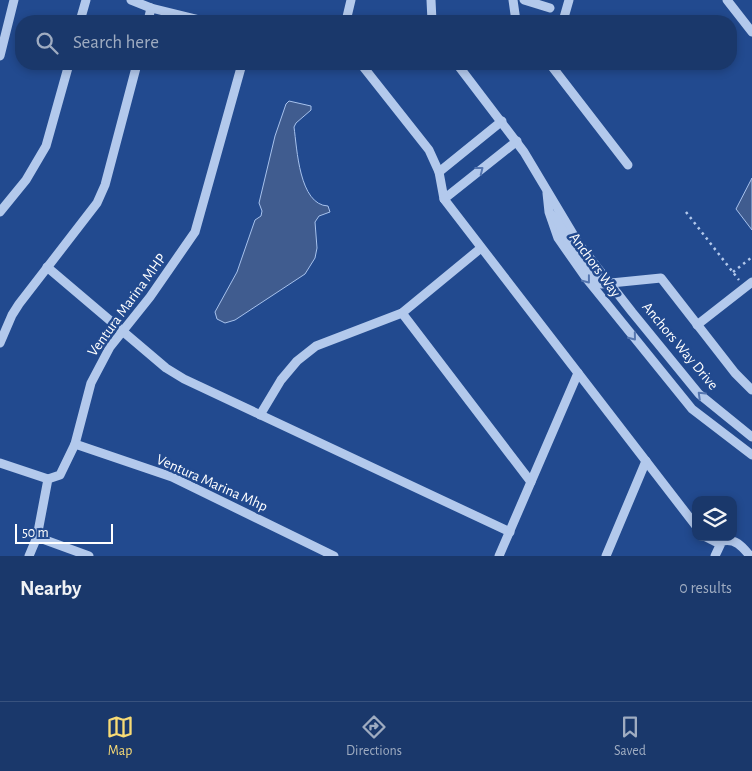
<!DOCTYPE html>
<html lang="en">
<head>
<meta charset="utf-8">
<style>
  body { margin:0; font-family:"Alegreya Sans",sans-serif; background:#274373; color:#f1f3f6 }
  .controls { position:absolute; right:15px; bottom:15px; display:grid; overflow:hidden; border-radius:10px; box-shadow:0 2px 8px #0003 }
  .controls button { width:45px; height:45px; display:grid; place-items:center; padding:0; border:0; border-bottom:1px solid #38527e; background:#1a386b; color:#f1f3f6; font:25px sans-serif }
  .scale { position:absolute; left:15px; bottom:12px; width:98px; box-sizing:border-box; padding-left:5px; border:2px solid #fff; border-top:0; font-size:14px; line-height:18px; white-space:nowrap; color:#fff; -webkit-text-stroke:4px #224a8f; paint-order:stroke }
  .list { margin:0; padding:0; list-style:none }
  h2 { display:flex; justify-content:space-between; align-items:center; height:65px; margin:0; padding:0 20px; font-size:21px }
  h2 small { font-size:16px; font-weight:400; color:#9facc1 }
  .icon { flex:none; width:28px; height:28px; fill:none; stroke:currentColor; stroke-width:2; stroke-linecap:round; stroke-linejoin:round }
  .map { position:relative; flex:none; width:752px; height:556px; overflow:hidden }
  .search { position:absolute; background:#1a386b; box-shadow:0 2px 8px #0003; left:15px; right:15px; top:15px; height:55px; display:flex; align-items:center; gap:12px; box-sizing:border-box; padding:0 18px; border-radius:20px; color:#9facc1; font-size:19px }
  .sheet { height:145px; background:#1a386b }
  nav { display:flex; justify-content:space-around; align-items:center; box-sizing:border-box; height:70px; border-top:1px solid #38527e; background:#1a386b; font-size:14px; color:#9facc1 }
  nav a { display:grid; justify-items:center; gap:2px }
  nav .on { color:#f8db75 }
  .map>svg:first-child { display:block }
  .water { fill:#405c8f; stroke:#a7c2ed }
  .lines { fill:none; stroke-linecap:round; stroke-linejoin:round }
  .path { stroke:#b3c9ec; stroke-width:2.5; stroke-dasharray:2.5 4; stroke-linecap:butt }
  .minor { stroke:#b3c9ec; stroke-width:9 }
  .oneway { stroke:#5576b0 }
  .labels { text-anchor:middle; dominant-baseline:central; stroke-width:5; stroke-linejoin:round; paint-order:stroke }
  .street-label { font-size:15px; fill:#fff; stroke:#224a8f }
</style>
</head>
<body>
<div class="map">
<svg width="752" height="556" viewBox="0 0 752 556">
  <rect width="100%" height="100%" fill="#224a8f"/>
  <g class="water">
    <path d="M 289,101 L 311,106 L 311,110 L 296,123 L 294,127 C 297,148 299,205 328,206 L 330,212 L 319,216 L 315,222 L 317,248 L 315,258 L 305,274 L 235,320 L 225,323 L 217,319 L 215,312 L 237,272 L 255,220 L 261,216 L 262,211 L 259,203 L 275,136 L 286,104 Z"/>
    <path d="M 752,178 L 752,230 L 736,209 Z"/>
  </g>
  <g class="lines">
    <g class="path">
      <path d="M 686,212 L 739,280"/>
      <path d="M 733,272 L 752,257"/>
    </g>
    <g class="minor">
      <path d="M 131,0 L 151,8 L 204,21"/>
      <path d="M 431,0 L 432,21"/>
      <path d="M 513,0 L 516,21"/>
      <path d="M 524,0 L 550,8"/>
      <path d="M 727,0 L 752,32"/>
      <path d="M 80,21 L 86,0"/>
      <path d="M 148,21 L 151,8"/>
      <path d="M 346,21 L 351,0"/>
      <path d="M 563,21 L 569,0"/>
      <path d="M 0,56 L 14,0"/>
      <path d="M 361,64 L 429,150 L 439,172 L 444,199 L 696,526"/>
      <path d="M 457,64 L 524,152 L 579,244 L 632,312 L 699,394 L 752,437"/>
      <path d="M 550,64 L 628,165"/>
      <path d="M 439,172 L 502,121"/>
      <path d="M 547,193 L 549,212 L 558,238 L 586,278 L 692,409 L 752,455"/>
      <path d="M 444,199 L 517,141"/>
      <path d="M 0,212 L 26,180 L 46,146 L 69,64"/>
      <path d="M 551,214 L 557,220 L 571,246 L 601,284 L 661,278 L 735,373 L 752,390"/>
      <path d="M 47,267 L 166,368 L 184,379 L 510,532"/>
      <path d="M 402,313 L 531,482"/>
      <path d="M 697,325 L 752,282"/>
      <path d="M 0,343 L 12,315 L 19,304 L 97,203 L 105,185 L 137,64"/>
      <path d="M 260,415 L 281,380 L 297,361 L 316,346 L 402,313 L 481,248"/>
      <path d="M 75,444 L 172,477 L 334,556"/>
      <path d="M 0,463 L 48,479"/>
      <path d="M 37,537 L 89,556"/>
      <path d="M 706,537 L 716,542 L 722,541"/>
      <path d="M 29,556 L 37,537 L 48,479 L 60,475 L 75,444 L 91,383 L 110,347 L 150,297 L 195,232 L 242,64"/>
      <path d="M 499,556 L 578,373"/>
      <path d="M 606,556 L 646,461"/>
      <path d="M 715,556 L 722,541 C 735,538 742,546 750,556"/>
    </g>
  </g>
  <defs><path id="oneway-chevron" d="M-2-3.5L2.5 0L-2 3.5" fill="none" stroke-width="1.6" stroke-linecap="round" stroke-linejoin="round" transform="scale(1.25)"/></defs>
  <g class="oneway">
    <use href="#oneway-chevron" transform="translate(480 170) rotate(-38)"/>
    <use href="#oneway-chevron" transform="translate(587 280) rotate(52)"/>
    <use href="#oneway-chevron" transform="translate(633 337) rotate(51)"/>
    <use href="#oneway-chevron" transform="translate(701 395) rotate(-136)"/>
  </g>
  <g class="labels">
    <g class="street-label">
      <text transform="translate(595 265) rotate(54)">Anchors Way</text>
      <text transform="translate(127 305) rotate(-54)">Ventura Marina MHP</text>
      <text transform="translate(680 346) rotate(50)">Anchors Way Drive</text>
      <text transform="translate(212 483) rotate(24)">Ventura Marina Mhp</text>
    </g>
  </g>
</svg>
<div class="controls">
<button><svg class="icon" aria-label="layers" viewBox="0 0 24 24"><path d="M12 4l9 5-9 5-9-5zM3 14l9 5 9-5"/></svg></button>
</div>
<div class="scale">50 m</div>
<div class="search"><svg class="icon" aria-label="search" viewBox="0 0 24 24"><circle cx="10" cy="10" r="6"/><path d="M15 15l6 6"/></svg>Search here</div>
</div>
<section class="sheet">
<h2>Nearby<small>0 results</small></h2>
<ul class="list">
</ul>
</section>
<nav>
<a class="on"><svg class="icon" aria-label="map" viewBox="0 0 24 24"><path d="M3 6l6-2 6 2 6-2v14l-6 2-6-2-6 2zM9 4v14M15 6v14"/></svg>Map</a>
<a><svg class="icon" aria-label="directions" viewBox="0 0 24 24"><path d="M12 3l9 9-9 9-9-9zM9 14v-3h6M13 9l2 2-2 2"/></svg>Directions</a>
<a><svg class="icon" aria-label="saved" viewBox="0 0 24 24"><path d="M7 4h10v16l-5-4-5 4z"/></svg>Saved</a>
</nav>
</body>
</html>
